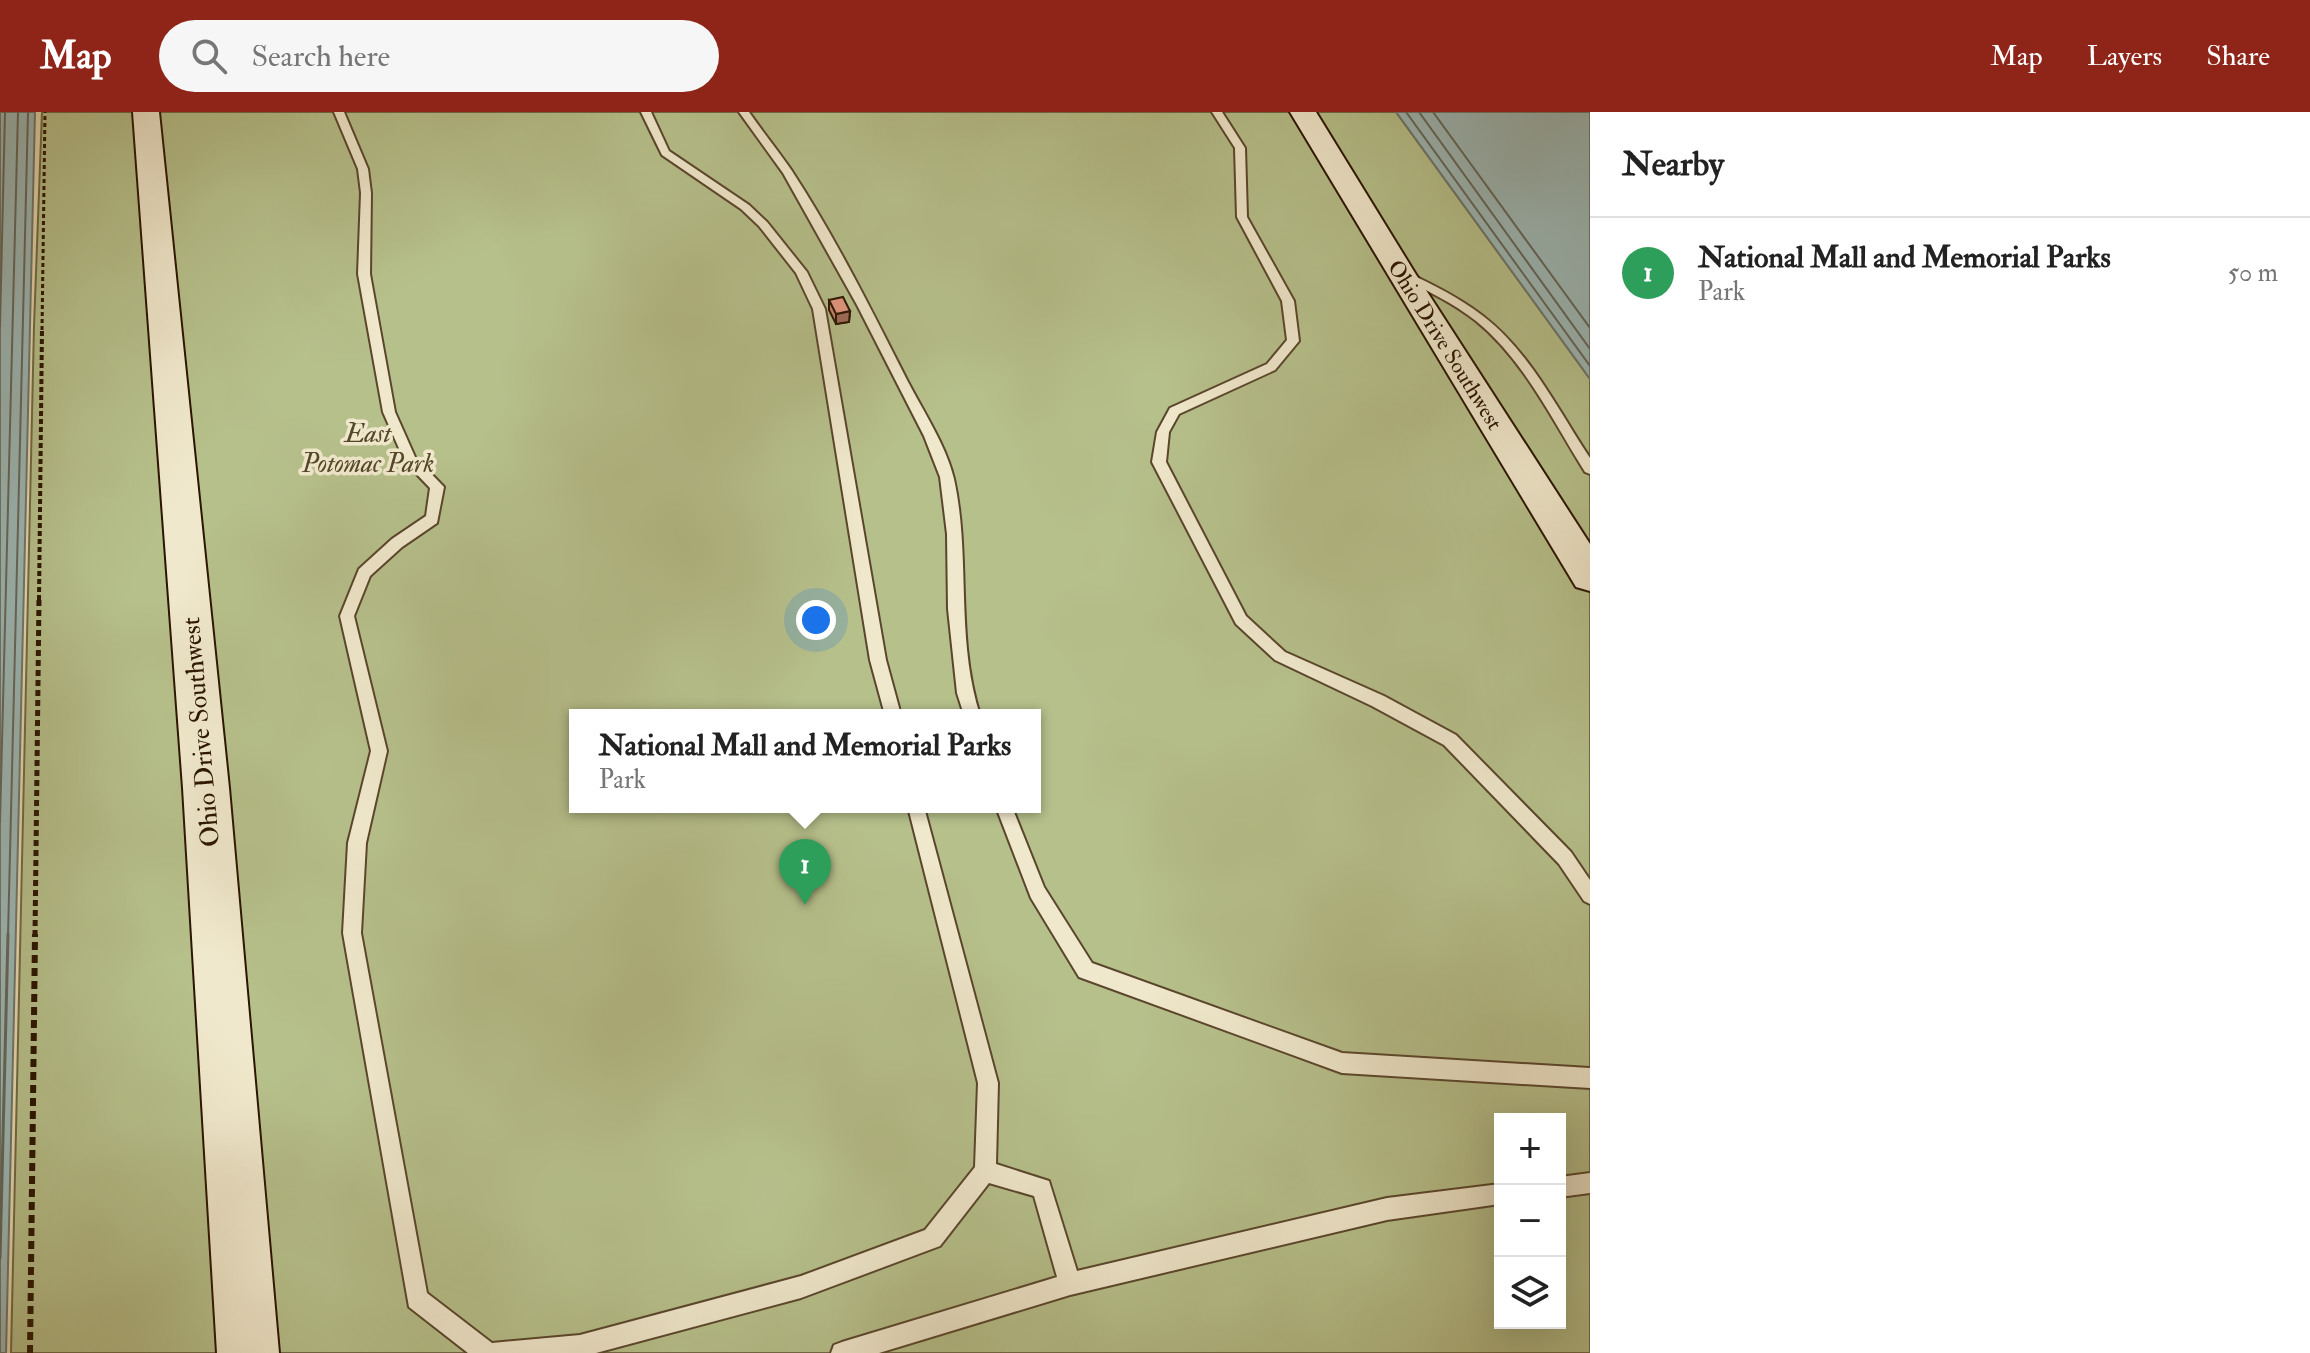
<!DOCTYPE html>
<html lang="en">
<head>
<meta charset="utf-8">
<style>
  body { margin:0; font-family:"IM FELL Double Pica",serif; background:#f6f6f6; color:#222 }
  .controls { position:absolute; right:24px; bottom:24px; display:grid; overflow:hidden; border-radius:0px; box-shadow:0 8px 32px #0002 }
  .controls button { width:72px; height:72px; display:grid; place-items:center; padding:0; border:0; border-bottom:2px solid #e0e0e0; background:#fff; color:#222; font:40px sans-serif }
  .you { position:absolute; left:816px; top:508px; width:28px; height:28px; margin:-20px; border:6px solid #fff; border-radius:50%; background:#1a73e8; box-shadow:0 0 0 12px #1a73e833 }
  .badge { display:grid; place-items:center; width:52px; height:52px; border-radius:50%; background:#8f2418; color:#fff; font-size:26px; font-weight:700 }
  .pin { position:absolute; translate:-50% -66px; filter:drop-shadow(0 2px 4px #0008) }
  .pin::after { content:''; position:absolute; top:42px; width:28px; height:24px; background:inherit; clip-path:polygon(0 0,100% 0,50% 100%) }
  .popup { position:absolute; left:569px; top:597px; width:472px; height:104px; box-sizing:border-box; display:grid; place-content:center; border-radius:0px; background:#fff; filter:drop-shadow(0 2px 6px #0005); font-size:26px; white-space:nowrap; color:#767676 }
  .popup b { font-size:30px; color:#222 }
  .popup::after { content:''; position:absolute; left:50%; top:100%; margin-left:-16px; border:16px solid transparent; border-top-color:#fff }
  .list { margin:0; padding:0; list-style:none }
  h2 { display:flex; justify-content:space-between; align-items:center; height:104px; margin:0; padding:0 32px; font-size:34px }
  h2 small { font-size:26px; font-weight:400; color:#767676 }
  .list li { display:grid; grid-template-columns:52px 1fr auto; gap:24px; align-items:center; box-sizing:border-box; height:112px; padding:0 32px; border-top:2px solid #e0e0e0 }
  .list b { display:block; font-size:30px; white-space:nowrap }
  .list p { margin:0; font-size:26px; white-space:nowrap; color:#767676 }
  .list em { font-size:26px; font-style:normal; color:#767676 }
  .icon { flex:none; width:44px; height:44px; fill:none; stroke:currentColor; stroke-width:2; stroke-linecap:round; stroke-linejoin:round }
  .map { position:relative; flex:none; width:1590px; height:1241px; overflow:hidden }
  header { display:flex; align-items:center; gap:48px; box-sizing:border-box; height:112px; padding:0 40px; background:#8f2418; color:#fff }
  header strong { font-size:38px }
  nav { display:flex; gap:44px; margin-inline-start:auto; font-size:28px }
  .search { width:560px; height:72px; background:#f6f6f6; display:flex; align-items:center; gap:20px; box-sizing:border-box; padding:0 28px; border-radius:44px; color:#767676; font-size:30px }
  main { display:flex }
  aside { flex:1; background:#fff }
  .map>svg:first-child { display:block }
  .green { fill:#b6c08b; stroke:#706a46; stroke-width:2; fill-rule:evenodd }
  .water { fill:#9cb8b6; stroke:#6e776d; stroke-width:2 }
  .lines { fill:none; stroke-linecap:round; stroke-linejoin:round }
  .shore-far1 { stroke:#63665b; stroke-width:2 }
  .shore { stroke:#63665b; stroke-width:3 }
  .lane-casing { stroke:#5a462c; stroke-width:4 }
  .secondary-casing { stroke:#2a1500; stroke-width:4 }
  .path-far3 { stroke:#2a1500; stroke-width:3; stroke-dasharray:4 3; stroke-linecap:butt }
  .path-far2 { stroke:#2a1500; stroke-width:4; stroke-dasharray:5 3; stroke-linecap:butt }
  .path-far1 { stroke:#2a1500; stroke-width:5; stroke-dasharray:6 4; stroke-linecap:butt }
  .path { stroke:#2a1500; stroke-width:6; stroke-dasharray:8 5; stroke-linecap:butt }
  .lane { fill:#f0e8cc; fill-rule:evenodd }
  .secondary { fill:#f0e8cc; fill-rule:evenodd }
  .wall { fill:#c58470; stroke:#2a1500; stroke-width:2 }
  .shaded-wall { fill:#a06b5b; stroke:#2a1500; stroke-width:2 }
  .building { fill:#e59982; stroke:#2a1500; stroke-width:2 }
  .labels { text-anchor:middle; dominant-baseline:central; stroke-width:7; stroke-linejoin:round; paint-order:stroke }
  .far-street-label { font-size:22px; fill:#2a1500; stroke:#f0e8cc }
  .park-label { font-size:26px; font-style:italic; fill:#54482a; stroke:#f0e8cc }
  .street-label { font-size:26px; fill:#2a1500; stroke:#f0e8cc }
</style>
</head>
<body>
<header>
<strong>Map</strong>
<div class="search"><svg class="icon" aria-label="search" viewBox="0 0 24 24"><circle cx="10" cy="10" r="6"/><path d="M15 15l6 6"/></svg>Search here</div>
<nav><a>Map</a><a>Layers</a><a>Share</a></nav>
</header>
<main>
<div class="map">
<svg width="1590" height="1241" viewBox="0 0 1590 1241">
  <rect width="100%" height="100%" fill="#e8dbb0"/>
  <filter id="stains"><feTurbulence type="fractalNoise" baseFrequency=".0025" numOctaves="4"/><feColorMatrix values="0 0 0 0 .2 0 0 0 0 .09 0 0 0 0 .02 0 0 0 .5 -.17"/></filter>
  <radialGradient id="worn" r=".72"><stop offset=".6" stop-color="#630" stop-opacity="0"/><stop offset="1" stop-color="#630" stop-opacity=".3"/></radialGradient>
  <path class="green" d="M 42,0 L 1396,0 L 1590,267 L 1590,1241 L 11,1241 L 34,214 ZM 575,603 L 1035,603 L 1035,695 L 575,695 ZM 1500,1007 L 1560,1007 L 1560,1211 L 1500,1211 Z"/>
  <g class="water">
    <path d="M 0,0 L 35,0 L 6,1241 L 0,1241 Z"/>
    <path d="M 1396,0 L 1590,0 L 1590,267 Z"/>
  </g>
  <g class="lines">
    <g class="shore-far1">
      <path d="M 1406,0 L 1590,254"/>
      <path d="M 1419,0 L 1590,237"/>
      <path d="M 1433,0 L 1590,216"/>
      <path d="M 0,214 L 5,0"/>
      <path d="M 0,710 L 18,0"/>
      <path d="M 8,824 L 28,0"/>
    </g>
    <path class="shore" d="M 0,1146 L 8,822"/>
    <defs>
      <g id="lane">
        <path d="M 334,0 L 344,0 L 368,57 L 371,81 L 370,162 L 395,300 L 415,345 L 444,375 L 437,411 L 402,435 L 370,464 L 354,504 L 387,639 L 366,731 L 361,821 L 427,1181 L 492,1231 L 580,1223 L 801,1164 L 925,1118 L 975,1055 L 978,971 L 908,695 L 924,695 L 998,971 L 996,1052 L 1049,1069 L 1077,1159 L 1387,1086 L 1500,1072 L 1500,1092 L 1387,1108 L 1070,1183 L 879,1241 L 831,1241 L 834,1233 L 842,1230 L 1057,1165 L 1034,1084 L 989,1071 L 940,1134 L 801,1186 L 596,1241 L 468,1241 L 409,1195 L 343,821 L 348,731 L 371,639 L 340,504 L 359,457 L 392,427 L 426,404 L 430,376 L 405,350 L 383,300 L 358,162 L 361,81 L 358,57 Z"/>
        <path d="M 641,0 L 651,0 L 669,39 L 749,93 L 767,110 L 807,160 L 825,197 L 886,548 L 901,603 L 885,603 L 870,548 L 813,197 L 796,161 L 759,114 L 741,97 L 662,43 Z"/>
        <path d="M 739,0 L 749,0 C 763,20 778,39 792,59 C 834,123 872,199 907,268 C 923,299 946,333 954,367 C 971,444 955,525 980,603 L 964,603 L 957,581 L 948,497 L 947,422 L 940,365 L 924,324 L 857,193 L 783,61 Z"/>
        <path d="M 1212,0 L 1222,0 L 1245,36 L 1247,105 L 1294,189 L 1299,229 L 1275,258 L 1179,302 L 1169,320 L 1166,350 L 1246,504 L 1285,540 L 1384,584 L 1456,623 L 1571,740 L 1590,768 L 1590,792 L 1584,789 L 1559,752 L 1444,633 L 1372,594 L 1275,548 L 1236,512 L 1152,350 L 1157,320 L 1170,296 L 1267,252 L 1287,228 L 1282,189 L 1237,105 L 1235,36 Z"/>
        <path d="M 1400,161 L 1408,161 C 1434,173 1460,186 1483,204 C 1530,240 1558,298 1590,346 L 1590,362 L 1585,360 C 1553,309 1524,248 1476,209 C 1453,191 1426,178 1400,165 Z"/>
        <path d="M 996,695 L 1012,695 L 1044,775 L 1092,851 L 1342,941 L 1590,956 L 1590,976 L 1342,961 L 1079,865 L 1031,786 Z"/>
        <path d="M 1590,1061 L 1590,1081 L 1560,1085 L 1560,1065 Z"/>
      </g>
      <g id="secondary">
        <path d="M 133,0 L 159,0 L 229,676 L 279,1241 L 217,1241 L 183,676 Z"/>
        <path d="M 1290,0 L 1316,0 L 1415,161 L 1590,432 L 1590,479 L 1576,475 Z"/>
      </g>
    </defs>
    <use href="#lane" class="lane-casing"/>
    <use href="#secondary" class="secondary-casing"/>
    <path class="path-far3" d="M 42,218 L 45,0"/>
    <path class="path-far2" d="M 39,488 L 42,216"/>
    <path class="path-far1" d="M 35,824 L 39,486"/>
    <path class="path" d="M 30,1241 L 35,822"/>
    <use href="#lane" class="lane"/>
    <use href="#secondary" class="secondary"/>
  </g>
  <path class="wall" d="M 829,188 L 850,199 L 849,210 L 836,212 L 829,198 Z"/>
  <path class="shaded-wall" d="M 850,199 L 849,210 L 836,212 L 836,202 Z"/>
  <path class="building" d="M 843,185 L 850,199 L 836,202 L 829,188 Z"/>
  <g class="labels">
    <g class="far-street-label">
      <text transform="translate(1445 233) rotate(58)">Ohio Drive Southwest</text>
    </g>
    <g class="park-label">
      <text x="368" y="322">East<tspan x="368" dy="30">Potomac Park</tspan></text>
    </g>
    <g class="street-label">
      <text transform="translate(201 620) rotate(-95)">Ohio Drive Southwest</text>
    </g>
  </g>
  <rect width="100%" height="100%" filter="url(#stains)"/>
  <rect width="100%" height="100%" fill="url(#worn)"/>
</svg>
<div class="controls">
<button>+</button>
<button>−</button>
<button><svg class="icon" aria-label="layers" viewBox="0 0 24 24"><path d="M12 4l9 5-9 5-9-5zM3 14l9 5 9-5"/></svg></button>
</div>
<div class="you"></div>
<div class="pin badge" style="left:805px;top:793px;background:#2e9e5b">1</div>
<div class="popup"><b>National Mall and Memorial Parks</b>Park</div>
</div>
<aside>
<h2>Nearby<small></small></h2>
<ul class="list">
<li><span class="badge" style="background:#2e9e5b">1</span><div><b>National Mall and Memorial Parks</b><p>Park</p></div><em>50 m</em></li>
</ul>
</aside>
</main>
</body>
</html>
